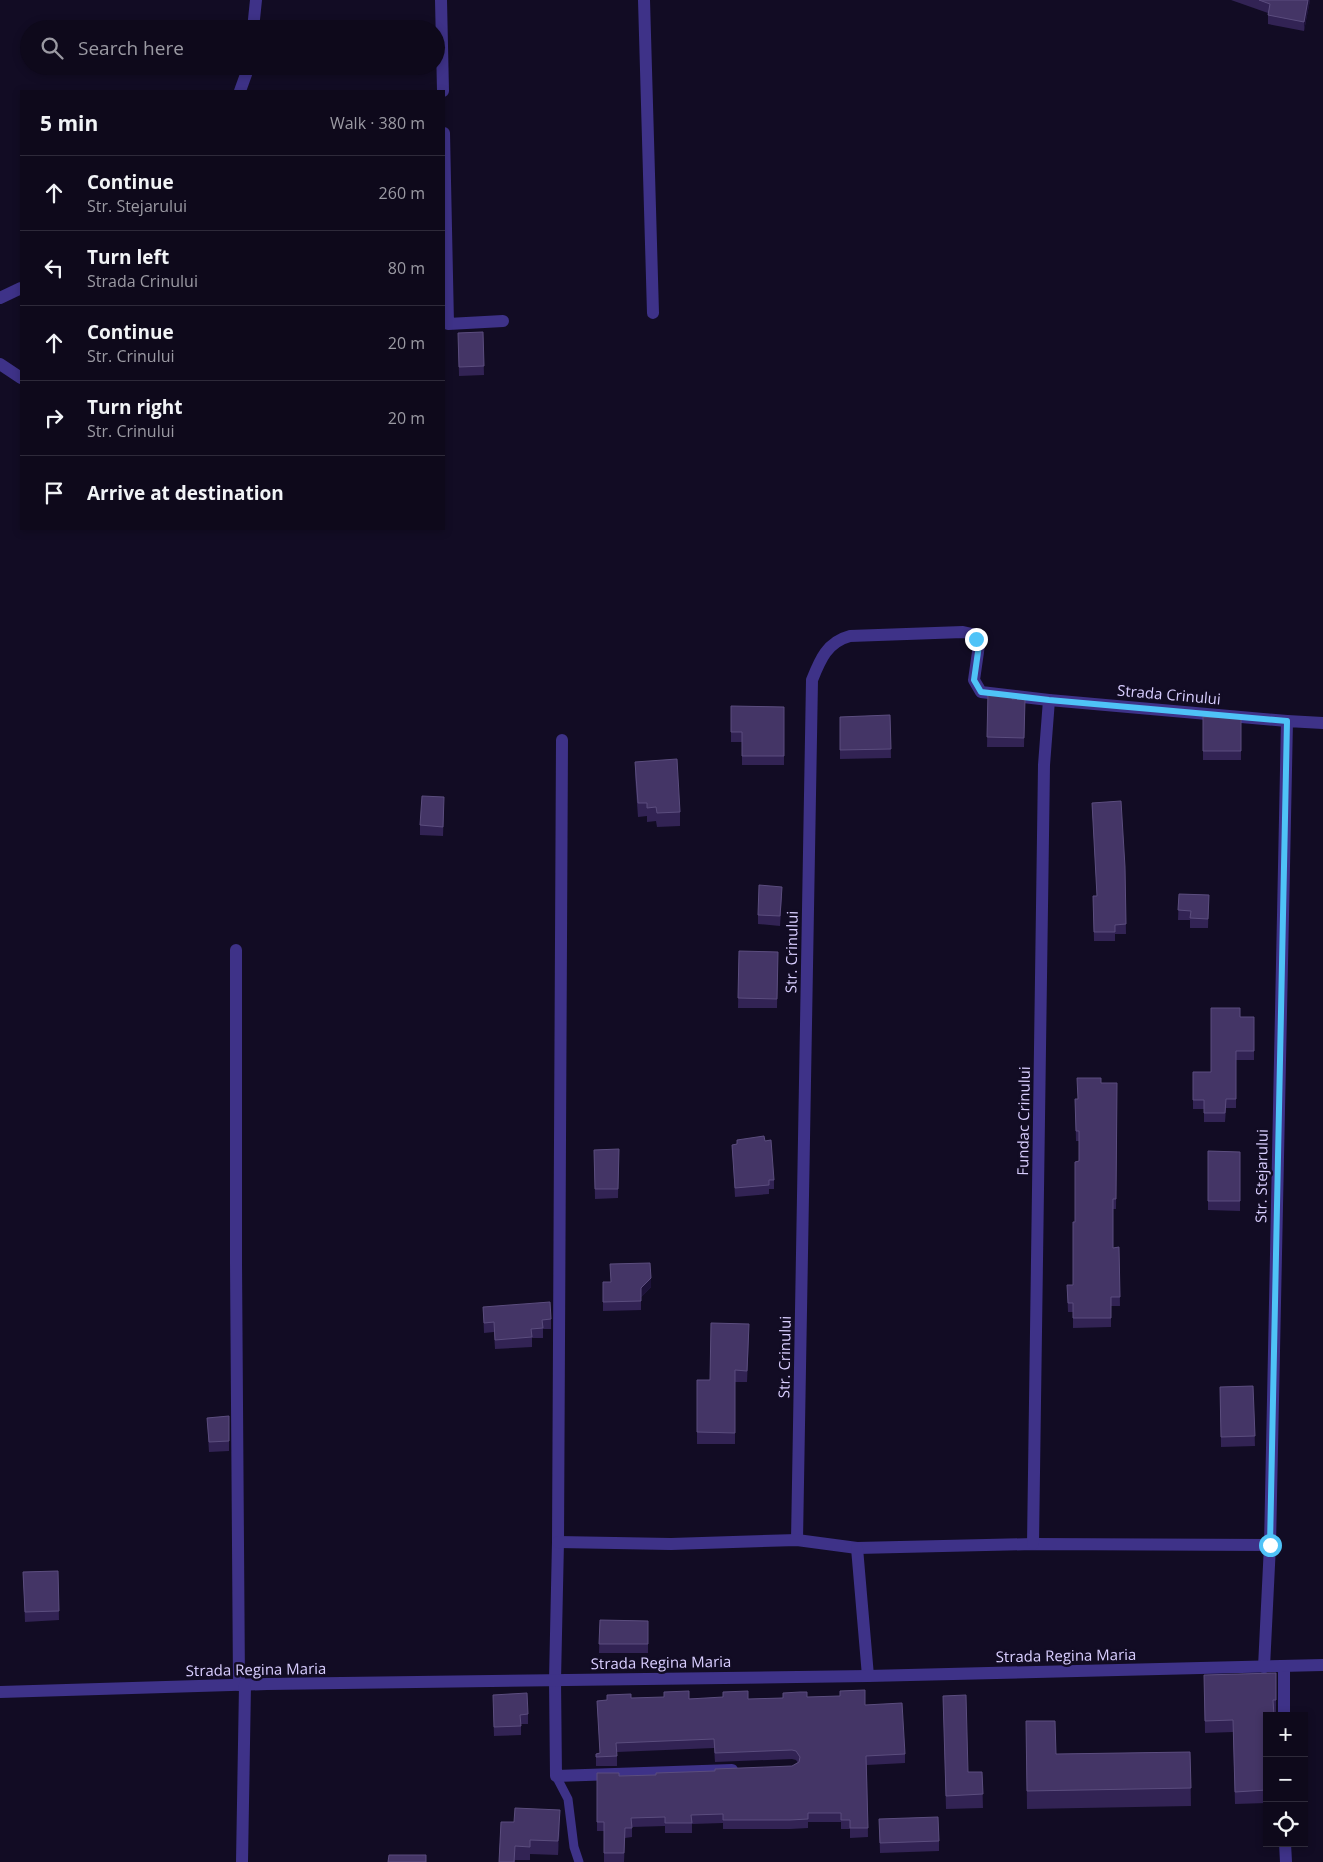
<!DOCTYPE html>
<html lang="en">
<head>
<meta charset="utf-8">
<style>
  body { margin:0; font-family:"Open Sans",sans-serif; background:#171224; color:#f1f3f6 }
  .controls { position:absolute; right:15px; bottom:15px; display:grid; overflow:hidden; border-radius:0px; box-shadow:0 2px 8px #0003 }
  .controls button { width:45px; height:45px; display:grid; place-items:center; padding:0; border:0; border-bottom:1px solid #2e2a3a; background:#0e091b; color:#f1f3f6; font:25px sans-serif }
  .stop { position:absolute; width:15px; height:15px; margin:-11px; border:4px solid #4fc3f7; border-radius:50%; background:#fff }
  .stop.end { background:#4fc3f7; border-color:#fff; box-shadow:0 1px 5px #0008 }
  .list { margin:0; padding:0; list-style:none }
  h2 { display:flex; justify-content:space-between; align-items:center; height:65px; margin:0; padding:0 20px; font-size:21px }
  h2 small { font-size:16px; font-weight:400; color:#9b9aa3 }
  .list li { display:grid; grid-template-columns:32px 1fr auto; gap:15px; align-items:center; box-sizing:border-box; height:75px; padding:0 20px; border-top:1px solid #2e2a3a }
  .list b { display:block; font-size:19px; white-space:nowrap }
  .list p { margin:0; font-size:16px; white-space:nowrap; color:#9b9aa3 }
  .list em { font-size:16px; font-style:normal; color:#9b9aa3 }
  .icon { flex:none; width:28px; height:28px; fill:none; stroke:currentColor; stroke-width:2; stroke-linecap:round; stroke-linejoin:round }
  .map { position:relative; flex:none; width:1323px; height:1862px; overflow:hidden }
  .search { position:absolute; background:#0e091b; box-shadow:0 2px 8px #0003; left:20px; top:20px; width:425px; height:55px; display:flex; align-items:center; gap:12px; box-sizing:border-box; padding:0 18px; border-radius:28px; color:#9b9aa3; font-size:19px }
  .panel { position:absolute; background:#0e091b; box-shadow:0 2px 8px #0003; left:20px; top:90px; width:425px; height:440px; border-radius:0px }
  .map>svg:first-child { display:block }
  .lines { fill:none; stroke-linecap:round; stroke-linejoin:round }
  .service { stroke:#3e3288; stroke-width:9 }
  .minor { stroke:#3e3288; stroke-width:12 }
  .wall { fill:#322354 }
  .shaded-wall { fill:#1d1239 }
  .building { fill:#443566; stroke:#5b4d7e }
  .route { stroke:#4fc3f7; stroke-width:6 }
  .labels { text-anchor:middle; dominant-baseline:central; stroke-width:5; stroke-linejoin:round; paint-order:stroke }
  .street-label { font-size:15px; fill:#d9ceff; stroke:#120c24 }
</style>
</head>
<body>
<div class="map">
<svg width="1323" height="1862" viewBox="0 0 1323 1862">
  <rect width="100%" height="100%" fill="#120c24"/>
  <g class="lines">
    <path class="service" d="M 556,1776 L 568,1799 L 574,1847 L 579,1862"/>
    <g class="minor">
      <path d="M 441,0 L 443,91"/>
      <path d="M 644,0 L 653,313"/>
      <path d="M 253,29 L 256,0"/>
      <path d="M 240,91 L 249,66"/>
      <path d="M 444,133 L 448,324 L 503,321"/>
      <path d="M 0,298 L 21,288"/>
      <path d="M 0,364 L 21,378"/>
      <path d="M 562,740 L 558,1542 L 555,1680 L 556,1776 L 732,1770"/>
      <path d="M 236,950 L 236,1263 L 239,1685"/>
      <path d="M 797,1540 L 812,680 C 820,660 827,642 850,636 L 963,632 L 972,634 L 979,645 L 974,680 L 981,692 L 1049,700 L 1287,721"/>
      <path d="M 558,1542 L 671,1544 L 797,1540 L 857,1548 L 1033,1544 L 1270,1545"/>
      <path d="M 1033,1544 L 1044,765 L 1049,700"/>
      <path d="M 857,1548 L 868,1676"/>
      <path d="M 1264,1667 L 1270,1545 L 1287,721 L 1323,723"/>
      <path d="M 1284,1667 L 1284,1716"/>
      <path d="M 0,1692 L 267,1684 L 868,1676 L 1323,1665"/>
      <path d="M 1285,1843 L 1286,1862"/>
      <path d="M 242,1862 L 245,1685"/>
    </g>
  </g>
  <g class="wall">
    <path d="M 1231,0 L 1310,0 L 1304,31 L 1268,24 L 1268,13 Z"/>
    <path d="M 483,332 L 484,375 L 459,376 L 458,333 Z"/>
    <path d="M 988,692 L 1012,699 L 1025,699 L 1024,747 L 987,747 Z"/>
    <path d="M 731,706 L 784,707 L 784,765 L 742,765 L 742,742 L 731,742 Z"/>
    <path d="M 890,715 L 891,758 L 840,759 L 840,717 Z"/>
    <path d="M 1203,717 L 1241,718 L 1241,760 L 1203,760 Z"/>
    <path d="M 635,762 L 680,812 L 680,826 L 657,827 L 656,821 L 647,822 L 647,816 L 638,817 L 635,775 Z"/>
    <path d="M 1092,803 L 1125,867 L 1126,934 L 1115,934 L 1115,941 L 1094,941 L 1093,896 L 1097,896 Z"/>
    <path d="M 444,806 L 443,836 L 420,835 L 420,825 Z"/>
    <path d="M 1179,894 L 1209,895 L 1208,928 L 1190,928 L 1190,920 L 1178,920 Z"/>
    <path d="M 782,896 L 780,926 L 758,924 L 758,915 Z"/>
    <path d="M 739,951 L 778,952 L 777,1008 L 738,1008 Z"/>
    <path d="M 1240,1017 L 1254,1017 L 1254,1060 L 1236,1060 L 1236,1108 L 1226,1108 L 1225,1122 L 1204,1122 L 1204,1109 L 1193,1109 L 1193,1072 L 1211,1072 Z"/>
    <path d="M 1101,1083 L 1117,1083 L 1116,1209 L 1113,1209 L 1113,1248 L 1119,1247 L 1120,1306 L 1111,1306 L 1111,1327 L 1073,1328 L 1073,1312 L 1068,1312 L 1067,1285 L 1073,1285 L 1075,1222 L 1079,1161 L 1079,1141 L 1076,1141 L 1075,1099 L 1078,1099 Z"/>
    <path d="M 737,1140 L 774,1180 L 774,1189 L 769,1189 L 769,1194 L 735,1197 L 732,1145 L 737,1144 Z"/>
    <path d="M 619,1149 L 618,1198 L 595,1199 L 594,1150 Z"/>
    <path d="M 1208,1151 L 1240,1152 L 1240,1211 L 1208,1210 Z"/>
    <path d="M 603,1282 L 651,1287 L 641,1297 L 641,1310 L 603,1311 Z"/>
    <path d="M 483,1307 L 551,1319 L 551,1329 L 543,1329 L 543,1338 L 532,1338 L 532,1347 L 495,1349 L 494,1332 L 484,1333 Z"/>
    <path d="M 749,1336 L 747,1382 L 735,1382 L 735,1444 L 697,1444 L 697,1380 L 710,1380 Z"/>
    <path d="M 1253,1386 L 1255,1446 L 1221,1447 L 1220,1387 Z"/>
    <path d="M 229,1416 L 229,1451 L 209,1452 L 207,1418 Z"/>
    <path d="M 58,1571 L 59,1620 L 25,1622 L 23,1572 Z"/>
    <path d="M 600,1620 L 648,1621 L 648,1653 L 599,1653 Z"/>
    <path d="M 1276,1673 L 1276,1713 L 1267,1716 L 1267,1731 L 1265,1731 L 1267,1773 L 1267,1803 L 1235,1804 L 1233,1732 L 1205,1733 L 1204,1675 Z"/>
    <path d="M 943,1696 L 968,1772 L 982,1772 L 983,1808 L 946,1809 Z"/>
    <path d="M 807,1697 L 865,1705 L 905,1754 L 905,1763 L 867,1765 L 868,1837 L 850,1838 L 850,1829 L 841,1829 L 841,1822 L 808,1822 L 808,1828 L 790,1829 L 723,1829 L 723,1823 L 692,1824 L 692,1833 L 665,1833 L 665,1826 L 632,1827 L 632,1837 L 625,1838 L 624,1862 L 604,1862 L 604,1831 L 597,1831 L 597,1773 L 619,1776 L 656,1775 L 792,1766 L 798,1763 L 796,1760 L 792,1759 L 715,1762 L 714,1748 L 617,1752 L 617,1766 L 596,1766 L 596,1754 L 600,1753 L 597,1701 L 631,1698 L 748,1699 Z"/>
    <path d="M 493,1704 L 528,1714 L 528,1724 L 521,1724 L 521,1735 L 494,1736 Z"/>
    <path d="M 1026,1721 L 1056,1754 L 1190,1752 L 1191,1806 L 1027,1809 Z"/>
    <path d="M 879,1819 L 939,1841 L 939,1851 L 880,1853 Z"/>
    <path d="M 501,1822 L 560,1824 L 558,1855 L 530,1854 L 530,1860 L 515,1860 L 515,1862 L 499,1862 Z"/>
  </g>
  <g class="shaded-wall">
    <path d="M 1308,0 L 1310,0 L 1304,31 L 1304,22 Z"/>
    <path d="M 651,1278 L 651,1287 L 641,1297 L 641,1288 Z"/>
    <path d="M 560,1810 L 560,1824 L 558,1855 L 558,1841 Z"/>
  </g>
  <g class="building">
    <path d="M 1259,0 L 1308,0 L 1304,22 L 1268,15 L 1270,4 Z"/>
    <path d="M 483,332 L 484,366 L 459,367 L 458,333 Z"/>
    <path d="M 988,692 L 1012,694 L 1012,699 L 1025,699 L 1024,738 L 987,737 Z"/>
    <path d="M 731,706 L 784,707 L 784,756 L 742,756 L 742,732 L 731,732 Z"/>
    <path d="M 890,715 L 891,749 L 840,750 L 840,717 Z"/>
    <path d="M 1203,717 L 1241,718 L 1241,751 L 1203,751 Z"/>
    <path d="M 677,759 L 680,812 L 657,813 L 656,807 L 647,808 L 647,803 L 638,803 L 635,762 Z"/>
    <path d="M 422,796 L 444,797 L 443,827 L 420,825 Z"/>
    <path d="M 1121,801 L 1125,867 L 1126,924 L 1115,925 L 1115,932 L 1094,932 L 1093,896 L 1097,896 L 1092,803 Z"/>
    <path d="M 759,885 L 782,887 L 780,916 L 758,915 Z"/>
    <path d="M 1179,894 L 1209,895 L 1208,919 L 1190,918 L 1191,911 L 1178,910 Z"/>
    <path d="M 739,951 L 778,952 L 777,999 L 738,998 Z"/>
    <path d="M 1211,1008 L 1240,1008 L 1240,1017 L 1254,1017 L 1254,1051 L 1236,1051 L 1236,1099 L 1226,1099 L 1225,1113 L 1204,1113 L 1204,1100 L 1193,1100 L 1193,1072 L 1211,1072 Z"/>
    <path d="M 1077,1078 L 1101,1078 L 1101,1083 L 1117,1083 L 1116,1199 L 1113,1199 L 1113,1248 L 1119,1247 L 1120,1297 L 1111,1297 L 1111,1318 L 1073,1318 L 1073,1303 L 1068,1303 L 1067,1285 L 1073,1285 L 1073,1222 L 1075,1222 L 1075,1162 L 1079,1161 L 1079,1131 L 1076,1131 L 1075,1099 L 1078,1099 Z"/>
    <path d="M 764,1136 L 765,1141 L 771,1140 L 774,1180 L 769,1180 L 769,1185 L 735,1188 L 732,1145 L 737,1144 L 737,1140 Z"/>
    <path d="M 619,1149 L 618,1189 L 595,1189 L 594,1150 Z"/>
    <path d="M 1208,1151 L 1240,1152 L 1240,1201 L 1208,1201 Z"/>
    <path d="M 650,1263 L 651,1278 L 641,1288 L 641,1301 L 603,1302 L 603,1282 L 611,1282 L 610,1264 Z"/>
    <path d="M 550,1302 L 551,1319 L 542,1320 L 543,1328 L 531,1329 L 532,1337 L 495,1340 L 494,1322 L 484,1323 L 483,1307 Z"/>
    <path d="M 711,1323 L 749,1324 L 747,1371 L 735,1370 L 735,1433 L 697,1432 L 697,1380 L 710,1380 Z"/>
    <path d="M 1253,1386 L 1255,1436 L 1221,1437 L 1220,1387 Z"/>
    <path d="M 229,1416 L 229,1441 L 209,1442 L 207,1418 Z"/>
    <path d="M 58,1571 L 59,1611 L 25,1612 L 23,1572 Z"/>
    <path d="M 600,1620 L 648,1621 L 648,1644 L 599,1644 Z"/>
    <path d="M 1276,1673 L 1276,1700 L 1273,1700 L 1274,1716 L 1267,1716 L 1267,1719 L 1265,1719 L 1267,1790 L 1235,1792 L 1233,1720 L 1205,1721 L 1204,1675 Z"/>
    <path d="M 865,1690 L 865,1705 L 902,1703 L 905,1754 L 866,1756 L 868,1828 L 850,1828 L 850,1820 L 841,1820 L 841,1813 L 808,1813 L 808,1819 L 790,1820 L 723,1820 L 723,1814 L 691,1815 L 692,1823 L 665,1823 L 665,1817 L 631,1818 L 632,1828 L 625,1828 L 624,1853 L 604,1853 L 604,1822 L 597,1822 L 597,1773 L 619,1773 L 619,1776 L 656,1775 L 656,1773 L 715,1771 L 715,1769 L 792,1766 L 799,1762 L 800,1757 L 796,1751 L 792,1750 L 715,1753 L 714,1739 L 616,1743 L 617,1756 L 596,1757 L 596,1754 L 600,1753 L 597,1701 L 607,1700 L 607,1695 L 631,1694 L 631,1698 L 664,1697 L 664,1692 L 689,1691 L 689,1699 L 723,1697 L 723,1692 L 748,1691 L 748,1699 L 783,1698 L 783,1693 L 800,1692 L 807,1692 L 807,1697 L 840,1696 L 840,1691 Z"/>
    <path d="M 527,1693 L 528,1714 L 520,1715 L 521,1726 L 494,1727 L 493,1695 Z"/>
    <path d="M 966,1695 L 968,1772 L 982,1772 L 983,1794 L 946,1796 L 943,1696 Z"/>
    <path d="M 1026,1721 L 1055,1721 L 1056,1754 L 1190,1752 L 1191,1788 L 1027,1791 Z"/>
    <path d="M 515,1808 L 560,1810 L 558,1841 L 530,1840 L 530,1847 L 515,1846 L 514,1862 L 499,1862 L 501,1822 L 514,1822 Z"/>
    <path d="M 938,1817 L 939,1841 L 880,1843 L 879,1819 Z"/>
    <path d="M 389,1855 L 426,1855 L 426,1862 L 388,1862 Z"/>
  </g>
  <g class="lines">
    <path class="route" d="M 976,639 L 979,645 L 974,680 L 981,692 L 1049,700 L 1287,721 L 1270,1545"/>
  </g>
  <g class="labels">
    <g class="street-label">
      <text transform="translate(1169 694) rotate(5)">Strada Crinului</text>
      <text transform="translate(791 952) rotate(-89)">Str. Crinului</text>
      <text transform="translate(1023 1121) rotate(-89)">Fundac Crinului</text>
      <text transform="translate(1261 1176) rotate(-89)">Str. Stejarului</text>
      <text transform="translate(784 1357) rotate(-89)">Str. Crinului</text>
      <text transform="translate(1066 1655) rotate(-1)">Strada Regina Maria</text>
      <text transform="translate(661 1662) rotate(-1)">Strada Regina Maria</text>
      <text transform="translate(256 1669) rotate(-1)">Strada Regina Maria</text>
    </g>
  </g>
</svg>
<div class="controls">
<button>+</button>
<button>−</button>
<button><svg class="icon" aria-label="locate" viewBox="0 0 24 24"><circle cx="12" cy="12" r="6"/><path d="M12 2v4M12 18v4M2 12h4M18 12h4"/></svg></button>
</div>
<div class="stop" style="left:1270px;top:1545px"></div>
<div class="stop end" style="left:976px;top:639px"></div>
<div class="search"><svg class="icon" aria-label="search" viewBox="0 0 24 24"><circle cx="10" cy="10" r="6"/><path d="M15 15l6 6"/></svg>Search here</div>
<section class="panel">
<h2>5 min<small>Walk · 380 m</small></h2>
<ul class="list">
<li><svg class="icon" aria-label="ahead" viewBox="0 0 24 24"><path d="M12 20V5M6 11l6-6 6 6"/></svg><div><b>Continue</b><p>Str. Stejarului</p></div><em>260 m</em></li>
<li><svg class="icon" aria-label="left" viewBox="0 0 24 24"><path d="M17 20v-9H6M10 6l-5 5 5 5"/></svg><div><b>Turn left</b><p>Strada Crinului</p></div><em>80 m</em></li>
<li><svg class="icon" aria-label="ahead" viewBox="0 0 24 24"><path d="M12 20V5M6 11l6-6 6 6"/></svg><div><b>Continue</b><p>Str. Crinului</p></div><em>20 m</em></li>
<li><svg class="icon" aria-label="right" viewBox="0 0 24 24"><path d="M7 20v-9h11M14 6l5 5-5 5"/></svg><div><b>Turn right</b><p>Str. Crinului</p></div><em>20 m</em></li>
<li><svg class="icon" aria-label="arrive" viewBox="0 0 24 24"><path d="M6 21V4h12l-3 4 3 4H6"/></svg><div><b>Arrive at destination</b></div></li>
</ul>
</section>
</div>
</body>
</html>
